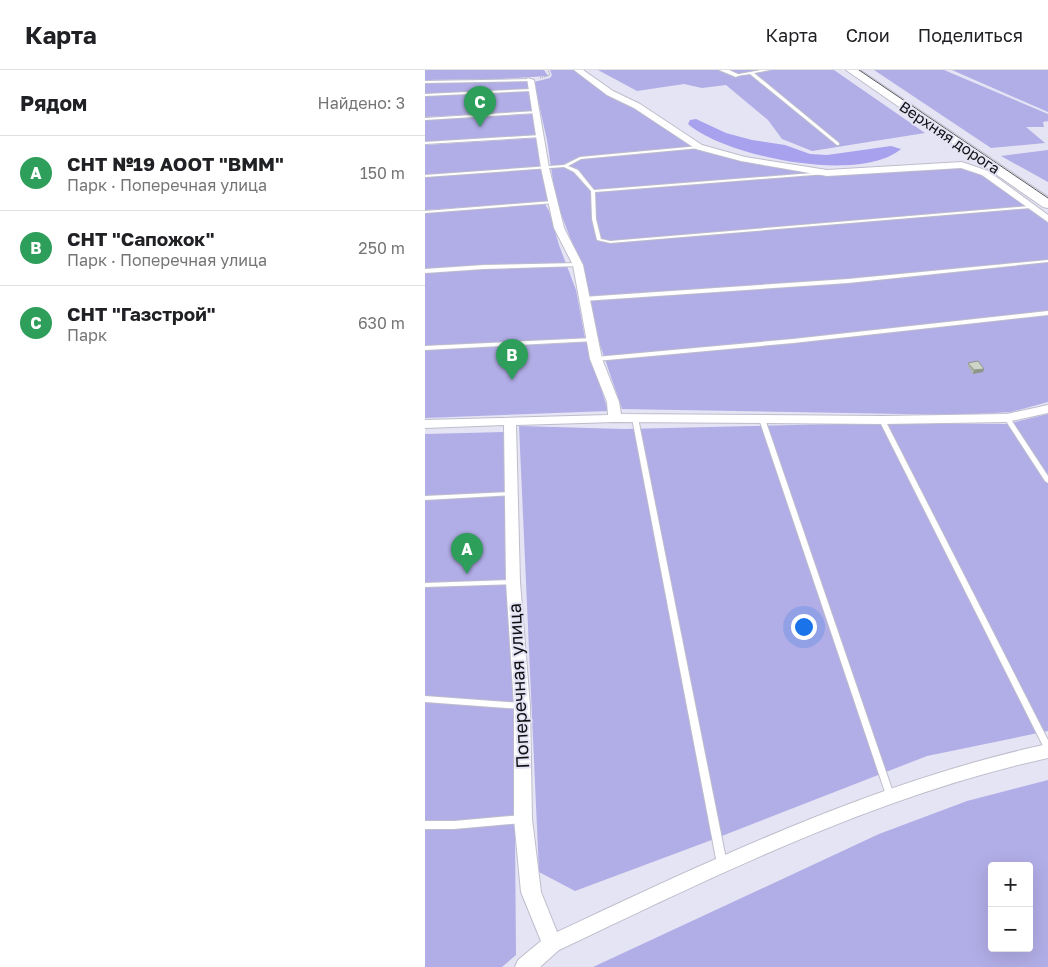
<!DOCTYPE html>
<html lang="ru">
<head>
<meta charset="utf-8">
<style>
  body { margin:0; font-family:"Golos Text",sans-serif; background:#f2f2f2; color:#202124 }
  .controls { position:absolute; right:15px; bottom:15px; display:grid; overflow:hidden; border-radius:5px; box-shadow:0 5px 20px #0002 }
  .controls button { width:45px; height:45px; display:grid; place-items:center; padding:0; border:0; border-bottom:1px solid #e0e0e0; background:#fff; color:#202124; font:25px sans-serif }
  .you { position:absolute; left:378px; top:556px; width:18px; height:18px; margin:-12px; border:4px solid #fff; border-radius:50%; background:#1a73e8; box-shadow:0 0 0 8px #1a73e833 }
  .badge { display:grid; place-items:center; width:32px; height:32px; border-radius:50%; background:#516d20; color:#fff; font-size:16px; font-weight:700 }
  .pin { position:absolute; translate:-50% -41px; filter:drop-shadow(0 1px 2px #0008) }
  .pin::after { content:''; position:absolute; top:26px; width:18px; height:15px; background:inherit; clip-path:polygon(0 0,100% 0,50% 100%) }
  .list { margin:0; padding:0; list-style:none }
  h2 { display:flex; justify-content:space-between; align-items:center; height:65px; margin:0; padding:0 20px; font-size:21px }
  h2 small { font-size:16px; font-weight:400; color:#757577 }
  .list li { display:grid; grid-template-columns:32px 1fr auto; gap:15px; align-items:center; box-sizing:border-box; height:75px; padding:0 20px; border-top:1px solid #e0e0e0 }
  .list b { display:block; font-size:19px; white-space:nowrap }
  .list p { margin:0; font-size:16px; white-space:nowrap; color:#757577 }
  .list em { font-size:16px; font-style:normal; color:#757577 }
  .map { position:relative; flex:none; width:623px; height:897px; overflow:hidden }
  header { display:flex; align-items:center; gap:30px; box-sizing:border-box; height:70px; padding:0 25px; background:#fff; border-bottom:1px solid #e0e0e0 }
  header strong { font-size:24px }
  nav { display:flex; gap:28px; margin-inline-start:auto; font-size:18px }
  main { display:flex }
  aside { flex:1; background:#fff }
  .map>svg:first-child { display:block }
  .green { fill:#b1ade6; fill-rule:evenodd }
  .water { fill:#a8a1ed }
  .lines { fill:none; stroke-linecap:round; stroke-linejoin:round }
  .lane-casing { stroke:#bdbdcc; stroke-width:2 }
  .street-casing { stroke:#bdbdcc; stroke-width:2 }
  .primary-casing { stroke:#bdbdcc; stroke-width:2 }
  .path { stroke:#a1a1ad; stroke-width:1; stroke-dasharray:1 1; stroke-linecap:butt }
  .lane { fill:#fff; fill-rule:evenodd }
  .street { fill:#fff; fill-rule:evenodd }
  .primary { fill:#fff; fill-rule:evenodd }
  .tram { stroke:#56555e; stroke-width:1 }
  .wall { fill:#b1b7aa }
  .shaded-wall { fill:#90958b }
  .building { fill:#ced5c6; stroke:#90958b }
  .labels { text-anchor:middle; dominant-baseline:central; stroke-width:4; stroke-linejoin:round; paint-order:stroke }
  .far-street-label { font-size:15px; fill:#0f0f14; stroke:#e5e4f4 }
  .street-label { font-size:18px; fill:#0f0f14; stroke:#e5e4f4 }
</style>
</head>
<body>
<header>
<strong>Карта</strong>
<nav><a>Карта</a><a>Слои</a><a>Поделиться</a></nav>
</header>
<main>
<aside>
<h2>Рядом<small>Найдено: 3</small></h2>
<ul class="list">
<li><span class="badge" style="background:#2e9e5b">A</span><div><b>СНТ №19 АООТ &quot;ВММ&quot;</b><p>Парк · Поперечная улица</p></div><em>150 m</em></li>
<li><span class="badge" style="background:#2e9e5b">B</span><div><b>СНТ &quot;Сапожок&quot;</b><p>Парк · Поперечная улица</p></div><em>250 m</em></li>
<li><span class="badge" style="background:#2e9e5b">C</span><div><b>СНТ &quot;Газстрой&quot;</b><p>Парк</p></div><em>630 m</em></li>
</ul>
</aside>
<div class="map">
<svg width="623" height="897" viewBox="0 0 623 897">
  <rect width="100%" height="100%" fill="#e5e4f4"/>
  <g class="green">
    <path d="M 0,0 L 119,0 L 123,6 L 75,9 L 0,10 Z"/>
    <path d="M 125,0 L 150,0 L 174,19 L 214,41 L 272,79 L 329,94 L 408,105 L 534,98 L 554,103 L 623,153 L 623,332 L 586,342 L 536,345 L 197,339 L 174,272 L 158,201 L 131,131 L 122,70 L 109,12 L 125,8 L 127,5 Z"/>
    <path d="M 173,0 L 409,0 L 500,63 L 387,81 L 357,69 L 343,50 L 301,15 L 277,18 L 259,14 L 212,21 Z"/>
    <path d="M 449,0 L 519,0 L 623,44 L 623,51 L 618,52 L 619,57 L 601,57 L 620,73 L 566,78 Z"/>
    <path d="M 527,0 L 623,0 L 623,42 Z"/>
    <path d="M 103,11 L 108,41 L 0,47 L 0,13 Z"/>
    <path d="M 108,44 L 113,65 L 0,72 L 0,50 Z"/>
    <path d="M 113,68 L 124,129 L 120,132 L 0,140 L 0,75 Z"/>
    <path d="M 623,80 L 623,112 L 576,86 Z"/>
    <path d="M 120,134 L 124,141 L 134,175 L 151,220 L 160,268 L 0,276 L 0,143 Z"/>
    <path d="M 162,272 L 183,341 L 0,348 L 0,280 Z"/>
    <path d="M 623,344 L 623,661 L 502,686 L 284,771 L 150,821 L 114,802 L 94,356 L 199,359 L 455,353 L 582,354 Z"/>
    <path d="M 79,362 L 89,644 L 91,885 L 77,897 L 0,897 L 0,364 Z"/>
    <path d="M 623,710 L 623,897 L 168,897 L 454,764 L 542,731 ZM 567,796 L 604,796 L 604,878 L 567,878 Z"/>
  </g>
  <path class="water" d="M 271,49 L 301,63 L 327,70 L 360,75 L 385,84 L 402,85 L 466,76 L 476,79 C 435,114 301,87 263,54 L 265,50 Z"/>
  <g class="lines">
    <defs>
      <g id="lane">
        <path d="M 336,0 L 345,0 L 329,3 L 414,73 L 414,75 L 412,75 L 325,4 L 311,6 L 309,5 Z"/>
        <path d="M 106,9 L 107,10 L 105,11 L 0,13 L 0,11 Z"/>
        <path d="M 107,19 L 108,20 L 106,21 L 0,26 L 0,24 Z"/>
        <path d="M 112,41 L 112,43 L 111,43 L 0,50 L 0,48 Z"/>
        <path d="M 116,65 L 118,66 L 117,67 L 0,74 L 0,72 Z"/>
        <path d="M 274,76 L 276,77 L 275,78 L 156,89 L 143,96 L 153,100 L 169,120 L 401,102 L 403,103 L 401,104 L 170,122 L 171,149 L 176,169 L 185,171 L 605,136 L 607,137 L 605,138 L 185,173 L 172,170 L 167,149 L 166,121 L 149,102 L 139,97 L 0,107 L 0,105 L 139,95 L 155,87 Z"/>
        <path d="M 128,131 L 130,132 L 130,133 L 0,143 L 0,141 Z"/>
        <path d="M 623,190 L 623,192 L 423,213 L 158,231 L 155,229 L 158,227 L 423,209 Z"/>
        <path d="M 153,193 L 155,194 L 155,196 L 59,199 L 0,203 L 0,199 L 59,195 Z"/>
        <path d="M 623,241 L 623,245 L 368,273 L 171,291 L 168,289 L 171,287 L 368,269 Z"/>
        <path d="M 168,268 L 171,270 L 170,271 L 0,280 L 0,276 Z"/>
        <path d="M 210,346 L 213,348 L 302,794 L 300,797 L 297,798 L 294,797 L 292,794 L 207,348 Z"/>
        <path d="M 582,346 L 585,348 L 623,406 L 623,413 L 620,411 L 579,348 Z"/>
        <path d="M 337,347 L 340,349 L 469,725 L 468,728 L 465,729 L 462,728 L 461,725 L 334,349 Z"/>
        <path d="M 457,348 L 460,350 L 623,670 L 623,681 L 620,680 L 619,678 L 454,350 Z"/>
        <path d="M 87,422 L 90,424 L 89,425 L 0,430 L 0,426 Z"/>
        <path d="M 88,510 L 91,510 L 92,512 L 91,514 L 0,517 L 0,513 Z"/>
        <path d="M 0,626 L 97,633 L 100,634 L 101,636 L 100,638 L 97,639 L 0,632 Z"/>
        <path d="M 97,745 L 100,746 L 102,749 L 100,752 L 97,753 L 29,759 L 0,759 L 0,751 L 29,751 Z"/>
      </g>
      <g id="street">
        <path d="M 149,0 L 158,0 L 188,21 L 215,34 L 277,75 L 320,87 L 402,100 L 537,92 L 563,101 L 623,145 L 623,152 L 557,105 L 536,98 L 402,106 L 316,91 L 271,79 L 209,38 L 182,25 Z"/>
        <path d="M 294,0 L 304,0 L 315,5 L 311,7 Z"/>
        <path d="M 102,8 L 109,10 L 124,98 L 139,158 L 158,195 L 177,289 L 194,332 L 196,344 L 457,346 L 582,344 L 623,335 L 623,343 L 582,352 L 457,354 L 190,352 L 91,355 L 95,512 L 105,636 L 107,749 L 116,822 L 132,862 C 291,788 451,711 623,674 L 623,688 C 451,726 292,805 134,880 L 115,897 L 90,897 L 93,890 L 116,871 L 96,822 L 89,749 L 89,636 L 81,512 L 79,355 L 0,358 L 0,350 L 183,345 L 182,332 L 165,289 L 148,195 L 129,158 L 116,98 Z"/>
      </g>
      <path id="primary" d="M 421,0 L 435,0 L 623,127 L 623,138 L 618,137 Z"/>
    </defs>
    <use href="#lane" class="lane-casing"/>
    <use href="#street" class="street-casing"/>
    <use href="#primary" class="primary-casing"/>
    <path class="path" d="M 115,8 L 125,5 L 123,0"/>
    <use href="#lane" class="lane"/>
    <use href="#street" class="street"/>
    <use href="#primary" class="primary"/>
    <path class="tram" d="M 434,0 L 623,128"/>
  </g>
  <path class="wall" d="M 543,293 L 558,302 L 548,304 L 543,296 Z"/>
  <path class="shaded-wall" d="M 559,299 L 558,302 L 548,304 L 549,300 Z"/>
  <path class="building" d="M 553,291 L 559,299 L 549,300 L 543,293 Z"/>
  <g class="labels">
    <g class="far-street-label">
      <text transform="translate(525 67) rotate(34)">Верхняя дорога</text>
    </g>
    <g class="street-label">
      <text transform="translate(93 616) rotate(-93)">Поперечная улица</text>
    </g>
  </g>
</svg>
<div class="controls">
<button>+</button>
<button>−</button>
</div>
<div class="you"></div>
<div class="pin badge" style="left:42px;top:504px;background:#2e9e5b">A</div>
<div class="pin badge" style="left:87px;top:310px;background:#2e9e5b">B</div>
<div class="pin badge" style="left:55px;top:57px;background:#2e9e5b">C</div>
</div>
</main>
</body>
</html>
